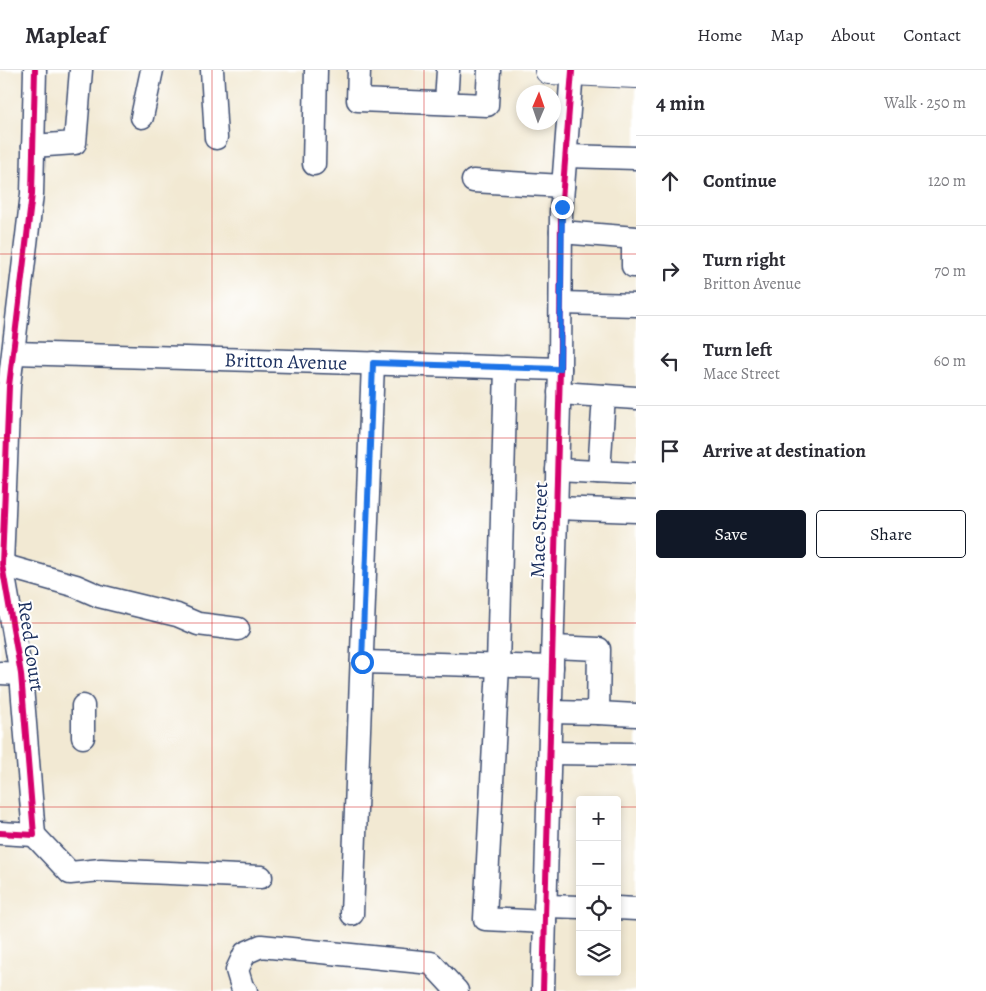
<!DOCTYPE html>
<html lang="en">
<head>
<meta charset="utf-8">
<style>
  body { margin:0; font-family:Alegreya,serif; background:#f7f7f7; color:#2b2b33 }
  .controls { position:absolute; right:15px; bottom:15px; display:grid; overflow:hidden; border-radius:5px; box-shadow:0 2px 8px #0003 }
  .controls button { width:45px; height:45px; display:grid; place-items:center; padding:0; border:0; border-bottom:1px solid #e1e1e2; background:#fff; color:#2b2b33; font:25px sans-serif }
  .compass { position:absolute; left:516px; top:15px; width:45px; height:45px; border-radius:50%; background:#fff; box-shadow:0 2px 8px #0003; rotate:2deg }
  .stop { position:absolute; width:15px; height:15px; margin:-11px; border:4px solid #1a73e8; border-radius:50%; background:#fff }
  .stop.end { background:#1a73e8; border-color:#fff; box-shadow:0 1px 5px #0008 }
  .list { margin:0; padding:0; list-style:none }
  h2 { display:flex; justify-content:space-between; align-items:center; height:65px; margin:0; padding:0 20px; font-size:21px }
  h2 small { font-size:16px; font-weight:400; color:#7c7c81 }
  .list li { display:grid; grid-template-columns:32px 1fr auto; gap:15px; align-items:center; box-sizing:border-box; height:90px; padding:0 20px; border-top:1px solid #e1e1e2 }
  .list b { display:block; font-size:19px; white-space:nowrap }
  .list p { margin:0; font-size:16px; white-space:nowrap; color:#7c7c81 }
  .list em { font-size:16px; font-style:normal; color:#7c7c81 }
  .actions { display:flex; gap:10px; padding:15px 20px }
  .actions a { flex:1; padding:11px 0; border:1px solid #111827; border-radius:5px; text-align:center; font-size:18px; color:#111827 }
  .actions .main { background:#111827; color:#fff }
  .icon { flex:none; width:28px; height:28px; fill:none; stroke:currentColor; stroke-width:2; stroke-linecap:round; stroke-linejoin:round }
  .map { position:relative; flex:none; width:636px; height:921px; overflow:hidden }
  header { display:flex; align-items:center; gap:30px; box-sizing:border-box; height:70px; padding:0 25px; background:#fff; border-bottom:1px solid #e1e1e2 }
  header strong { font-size:24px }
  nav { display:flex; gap:28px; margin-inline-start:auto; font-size:18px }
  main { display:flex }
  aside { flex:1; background:#fff }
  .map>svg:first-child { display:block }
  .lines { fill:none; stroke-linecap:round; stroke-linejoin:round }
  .minor-casing { stroke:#3b4b70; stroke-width:25 }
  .major-casing { stroke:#3b4b70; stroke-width:30 }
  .minor { stroke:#fff; stroke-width:22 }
  .major { stroke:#fff; stroke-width:28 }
  .cycleway-casing { stroke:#fff; stroke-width:9 }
  .cycleway { stroke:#d6006c; stroke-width:6 }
  .route { stroke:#1a73e8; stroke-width:6 }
  .grid { fill:none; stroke:#d62828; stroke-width:1; stroke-opacity:0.55 }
  .labels { text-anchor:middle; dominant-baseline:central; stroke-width:4; stroke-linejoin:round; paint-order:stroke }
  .street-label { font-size:20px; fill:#1b2f5e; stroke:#fff }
</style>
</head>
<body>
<header>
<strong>Mapleaf</strong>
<nav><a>Home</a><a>Map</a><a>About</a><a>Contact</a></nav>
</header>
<main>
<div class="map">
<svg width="636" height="921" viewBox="0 0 636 921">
  <rect width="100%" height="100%" fill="#fff"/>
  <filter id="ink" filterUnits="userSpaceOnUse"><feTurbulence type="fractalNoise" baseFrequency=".02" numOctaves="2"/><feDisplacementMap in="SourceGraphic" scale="10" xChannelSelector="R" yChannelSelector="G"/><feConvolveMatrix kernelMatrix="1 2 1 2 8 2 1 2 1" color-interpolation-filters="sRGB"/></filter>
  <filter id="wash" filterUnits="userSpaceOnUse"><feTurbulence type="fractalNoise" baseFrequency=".0096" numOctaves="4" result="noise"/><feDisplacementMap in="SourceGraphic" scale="20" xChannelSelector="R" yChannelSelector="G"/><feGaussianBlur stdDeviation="1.12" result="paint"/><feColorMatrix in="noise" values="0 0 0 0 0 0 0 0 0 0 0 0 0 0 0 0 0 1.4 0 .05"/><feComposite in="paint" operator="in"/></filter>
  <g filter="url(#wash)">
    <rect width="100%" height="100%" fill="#f2e9d3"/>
  </g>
  <g filter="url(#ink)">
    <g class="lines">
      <defs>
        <g id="minor">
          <path d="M 212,0 L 216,68"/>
          <path d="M 359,0 L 358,30 L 487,35 L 489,0"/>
          <path d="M 446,33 L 448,0"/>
          <path d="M 142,47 L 152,0"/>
          <path d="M 33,76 L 75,73 L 81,0"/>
          <path d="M 566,86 L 636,88"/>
          <path d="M 314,94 L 316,0"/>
          <path d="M 473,111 L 563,116"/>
          <path d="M 561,162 L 636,168"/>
          <path d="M 633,168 L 633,196 L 636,196"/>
          <path d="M 561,233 L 636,235"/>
          <path id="s1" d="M 14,283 L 560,299"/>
          <path d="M 506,297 L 498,596 L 485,849 L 545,852"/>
          <path d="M 559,323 L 636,328"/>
          <path d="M 557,400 L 636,404"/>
          <path d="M 599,402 L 604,326"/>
          <path d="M 556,438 L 636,441"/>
          <path d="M 2,495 L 76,516 L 99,526 L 177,545 L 198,554 L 238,559"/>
          <path d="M 362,592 L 552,597"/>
          <path d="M 0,603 L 21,604"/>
          <path d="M 551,642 L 598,643 L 599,579 L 553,577"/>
          <path d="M 598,643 L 636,645"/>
          <path d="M 83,667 L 83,636"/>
          <path d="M 550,683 L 636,684"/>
          <path d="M 0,763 L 34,765 L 21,604 L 2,495 L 9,316 L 32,124 L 35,0"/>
          <path d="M 34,765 L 70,803 L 101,800 L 261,807"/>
          <path d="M 545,836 L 580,837"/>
          <path d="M 617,838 L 636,839"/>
          <path d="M 352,844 L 373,293"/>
          <path d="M 246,921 L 243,920 L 237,900 L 245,883 L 261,876 L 431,893 L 457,921"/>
          <path d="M 543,921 L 560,299 L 561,143 L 572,1"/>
        </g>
        <path id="major" d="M 549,0 L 636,4"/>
      </defs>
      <use href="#minor" class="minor-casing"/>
      <use href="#major" class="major-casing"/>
      <use href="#minor" class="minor"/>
      <use href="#major" class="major"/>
      <defs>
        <g id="cycleway">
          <path d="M 0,763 L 34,765 L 21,604 L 2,495 L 9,316 L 32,124 L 35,0"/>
          <path d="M 543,921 L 560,299 L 561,143 L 572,1"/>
        </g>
      </defs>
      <use href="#cycleway" class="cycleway-casing"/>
      <use href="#cycleway" class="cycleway"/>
    </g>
  </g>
  <g class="lines" filter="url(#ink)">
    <path class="route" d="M 362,592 L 373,293 L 560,299 L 562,137"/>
  </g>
  <path class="grid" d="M 212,0 L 212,921M 424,0 L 424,921M 0,184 L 636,184M 0,368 L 636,368M 0,553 L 636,553M 0,737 L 580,737M 617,737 L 636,737"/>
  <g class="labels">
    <g class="street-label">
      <text stroke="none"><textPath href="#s1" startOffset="272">Britton Avenue</textPath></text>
      <text transform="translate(539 460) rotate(-88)">Mace Street</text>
      <text transform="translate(31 576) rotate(82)">Reed Court</text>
    </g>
  </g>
</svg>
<div class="controls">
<button>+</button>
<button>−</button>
<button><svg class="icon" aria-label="locate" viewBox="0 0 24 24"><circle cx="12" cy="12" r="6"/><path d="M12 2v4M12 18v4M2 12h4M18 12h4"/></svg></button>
<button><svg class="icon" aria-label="layers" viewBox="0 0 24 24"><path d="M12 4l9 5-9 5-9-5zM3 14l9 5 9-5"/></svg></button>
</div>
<svg class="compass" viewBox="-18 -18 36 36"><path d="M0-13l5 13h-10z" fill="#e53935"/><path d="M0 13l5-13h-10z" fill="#7c7c81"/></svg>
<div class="stop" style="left:362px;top:592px"></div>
<div class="stop end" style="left:562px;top:137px"></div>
</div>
<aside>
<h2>4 min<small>Walk · 250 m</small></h2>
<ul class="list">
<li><svg class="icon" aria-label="ahead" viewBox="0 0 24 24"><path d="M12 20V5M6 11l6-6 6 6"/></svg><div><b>Continue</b></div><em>120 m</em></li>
<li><svg class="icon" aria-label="right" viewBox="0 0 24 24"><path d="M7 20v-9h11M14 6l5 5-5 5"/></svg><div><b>Turn right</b><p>Britton Avenue</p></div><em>70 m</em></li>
<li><svg class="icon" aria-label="left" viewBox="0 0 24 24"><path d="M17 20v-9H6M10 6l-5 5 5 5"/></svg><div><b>Turn left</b><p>Mace Street</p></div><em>60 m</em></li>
<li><svg class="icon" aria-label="arrive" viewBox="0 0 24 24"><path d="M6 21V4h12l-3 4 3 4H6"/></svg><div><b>Arrive at destination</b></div></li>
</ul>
<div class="actions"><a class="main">Save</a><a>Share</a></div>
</aside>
</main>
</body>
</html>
